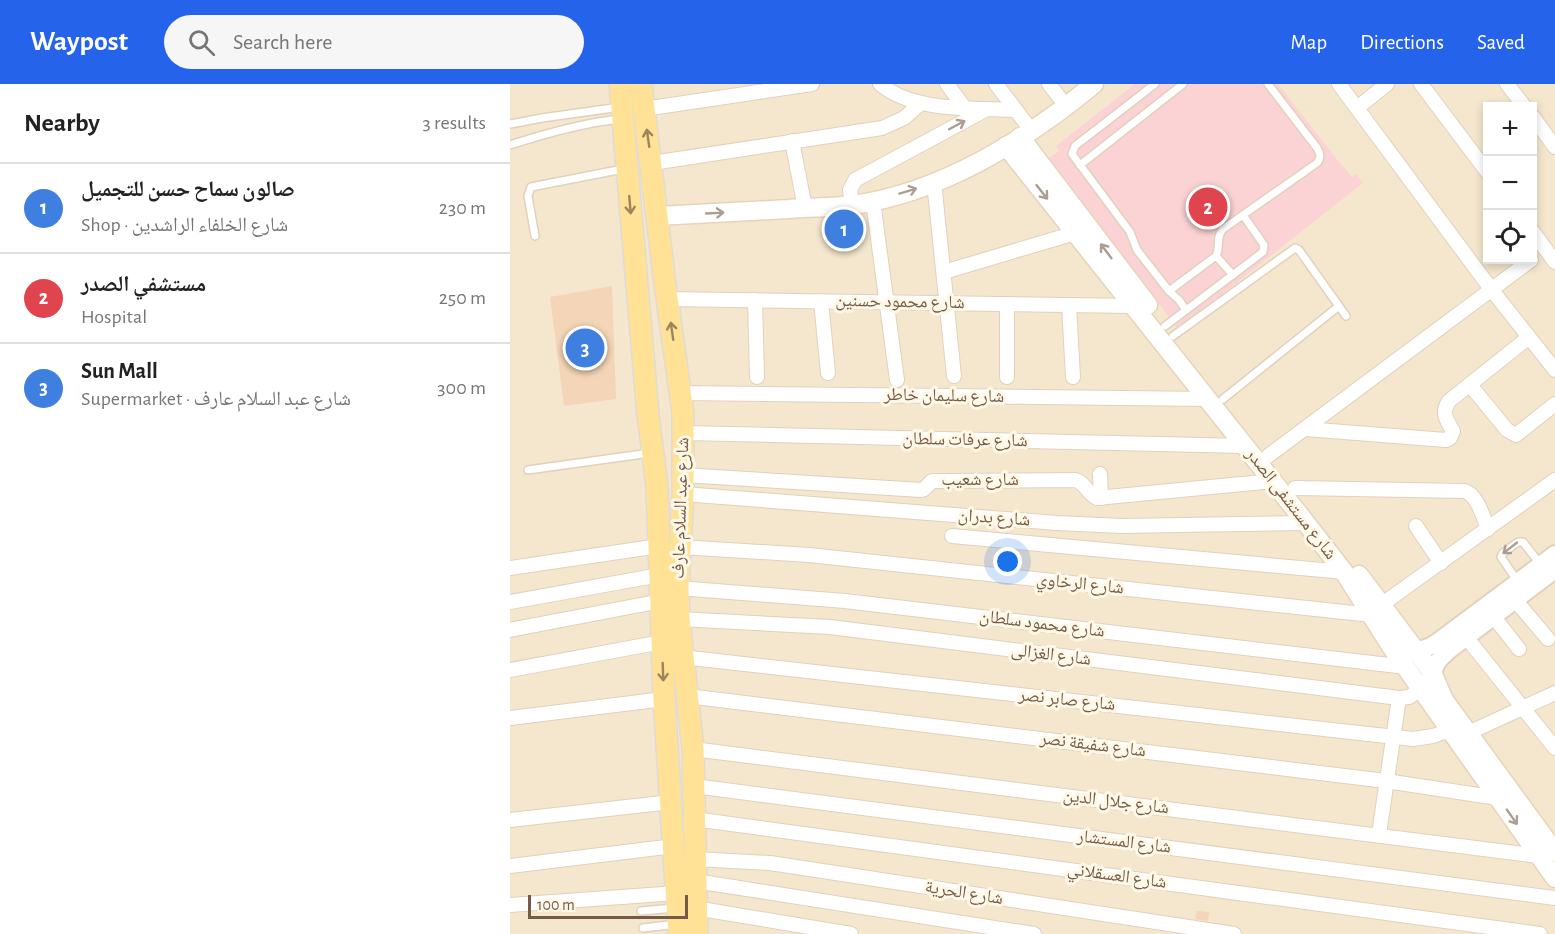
<!DOCTYPE html>
<html lang="en">
<head>
<meta charset="utf-8">
<style>
  body { margin:0; font-family:"Alegreya Sans","Noto Naskh Arabic",sans-serif; background:#f6f6f6; color:#222 }
  .controls { position:absolute; right:18px; top:18px; display:grid; overflow:hidden; border-radius:0px; box-shadow:0 3px 9px #0003 }
  .controls button { width:54px; height:54px; display:grid; place-items:center; padding:0; border:0; border-bottom:2px solid #e0e0e0; background:#fff; color:#222; font:30px sans-serif }
  .scale { position:absolute; left:18px; bottom:15px; width:160px; box-sizing:border-box; padding-left:6px; border:3px solid #755b47; border-top:0; font-size:16px; line-height:21px; white-space:nowrap; color:#755b47; -webkit-text-stroke:4px #fff8e7; paint-order:stroke }
  .you { position:absolute; left:498px; top:478px; width:21px; height:21px; margin:-15px; border:4px solid #fff; border-radius:50%; background:#1a73e8; box-shadow:0 0 0 9px #1a73e833 }
  .badge { display:grid; place-items:center; width:39px; height:39px; border-radius:50%; background:#2563eb; color:#fff; font-size:20px; font-weight:700 }
  .pin { position:absolute; translate:-50% -50%; border:3px solid #fff; box-shadow:0 2px 6px #0006 }
  .list { margin:0; padding:0; list-style:none }
  h2 { display:flex; justify-content:space-between; align-items:center; height:78px; margin:0; padding:0 24px; font-size:26px }
  h2 small { font-size:20px; font-weight:400; color:#767676 }
  .list li { display:grid; grid-template-columns:39px 1fr auto; gap:18px; align-items:center; box-sizing:border-box; height:90px; padding:0 24px; border-top:2px solid #e0e0e0 }
  .list b { display:block; font-size:22px; white-space:nowrap }
  .list p { margin:0; font-size:20px; white-space:nowrap; color:#767676 }
  .list em { font-size:20px; font-style:normal; color:#767676 }
  .icon { flex:none; width:33px; height:33px; fill:none; stroke:currentColor; stroke-width:2; stroke-linecap:round; stroke-linejoin:round }
  .map { position:relative; flex:none; width:1045px; height:850px; overflow:hidden }
  header { display:flex; align-items:center; gap:36px; box-sizing:border-box; height:84px; padding:0 30px; background:#2563eb; color:#fff }
  header strong { font-size:28px }
  nav { display:flex; gap:33px; margin-inline-start:auto; font-size:21px }
  .search { width:420px; height:54px; background:#f6f6f6; display:flex; align-items:center; gap:15px; box-sizing:border-box; padding:0 21px; border-radius:33px; color:#767676; font-size:22px }
  main { display:flex }
  aside { flex:1; background:#fff }
  .map>svg:first-child { display:block }
  .residential { fill:#f5e7ce; fill-rule:evenodd }
  .medical { fill:#fbd3d4 }
  .building { fill:#f4d5b7 }
  .lines { fill:none; stroke-linecap:round; stroke-linejoin:round }
  .service-casing { stroke:#e1d1bc; stroke-width:10 }
  .minor-casing { stroke:#e1d1bc; stroke-width:16 }
  .tertiary-casing { stroke:#e1d1bc; stroke-width:20 }
  .secondary-casing { stroke:#e7d3ba; stroke-width:21 }
  .primary-casing { stroke:#e1dbd7; stroke-width:24 }
  .service { stroke:#fff; stroke-width:7 }
  .minor { stroke:#fff; stroke-width:14 }
  .tertiary { stroke:#fff; stroke-width:16 }
  .secondary { stroke:#fff; stroke-width:18 }
  .primary { stroke:#ffe295; stroke-width:21 }
  .oneway { stroke:#ac9d91 }
  .oneway2 { stroke:#9e845e }
  .labels { text-anchor:middle; dominant-baseline:central; stroke-width:6; stroke-linejoin:round; paint-order:stroke }
  .street-label { font-size:18px; fill:#755b47; stroke:#fff8e7 }
</style>
</head>
<body>
<header>
<strong>Waypost</strong>
<div class="search"><svg class="icon" aria-label="search" viewBox="0 0 24 24"><circle cx="10" cy="10" r="6"/><path d="M15 15l6 6"/></svg>Search here</div>
<nav><a>Map</a><a>Directions</a><a>Saved</a></nav>
</header>
<main>
<aside>
<h2>Nearby<small>3 results</small></h2>
<ul class="list">
<li><span class="badge" style="background:#3f7fe0">1</span><div><b>صالون سماح حسن للتجميل</b><p>Shop · شارع الخلفاء الراشدين</p></div><em>230 m</em></li>
<li><span class="badge" style="background:#e0444e">2</span><div><b>مستشفي الصدر</b><p>Hospital</p></div><em>250 m</em></li>
<li><span class="badge" style="background:#3f7fe0">3</span><div><b>Sun Mall</b><p>Supermarket · شارع عبد السلام عارف</p></div><em>300 m</em></li>
</ul>
</aside>
<div class="map">
<svg width="1045" height="850" viewBox="0 0 1045 850">
  <rect width="100%" height="100%" fill="#fdf5e0"/>
  <path class="residential" d="M 0,0 L 1045,0 L 1045,850 L 0,850 ZM 978,22 L 1023,22 L 1023,176 L 978,176 Z"/>
  <path class="medical" d="M 625,0 L 768,0 L 829,78 L 842,93 L 846,90 L 853,99 L 668,245 L 539,74 L 549,67 L 546,62 Z"/>
  <g class="building">
    <path d="M 102,202 L 106,315 L 54,322 L 40,213 Z"/>
    <path d="M 687,827 L 699,828 L 698,837 L 685,835 Z"/>
  </g>
  <g class="lines">
    <defs>
      <g id="service">
        <path d="M 645,0 L 565,62 L 562,70 L 620,148 L 627,166 L 659,207 L 669,216 L 676,226"/>
        <path d="M 0,40 L 32,34 L 110,23"/>
        <path d="M 0,61 C 37,49 72,39 110,35"/>
        <path d="M 570,81 L 673,0"/>
        <path d="M 25,152 L 18,112 L 21,103 L 113,85"/>
        <path d="M 706,172 L 723,191"/>
        <path d="M 659,207 L 706,172 C 711,163 705,154 713,145 L 807,79 C 811,74 811,70 807,64 L 758,0"/>
        <path d="M 655,242 L 753,168 L 754,161 L 733,131"/>
        <path d="M 663,252 L 785,164 L 789,166 L 836,232"/>
        <path d="M 713,315 L 829,222"/>
        <path d="M 18,386 L 140,369"/>
        <path d="M 1008,498 L 991,473 L 993,469 L 1008,458 L 1013,458 L 1031,481"/>
        <path d="M 131,827 L 164,824"/>
        <path d="M 133,844 L 167,840"/>
      </g>
      <g id="minor">
        <path d="M 370,0 C 403,28 463,24 505,26"/>
        <path d="M 437,0 L 454,23"/>
        <path d="M 486,0 L 521,46"/>
        <path d="M 539,0 L 556,22"/>
        <path d="M 829,0 L 981,205 L 1045,286"/>
        <path d="M 911,0 L 978,89"/>
        <path d="M 997,0 L 1014,22"/>
        <path d="M 847,24 L 877,0"/>
        <path d="M 134,25 L 302,0"/>
        <path d="M 1023,33 L 1045,63"/>
        <path d="M 282,57 L 295,124"/>
        <path d="M 142,79 L 372,44 L 394,34 L 410,20"/>
        <path d="M 424,98 L 444,292"/>
        <path d="M 363,117 L 387,296"/>
        <path d="M 342,121 L 340,106 L 345,96 L 477,25"/>
        <path d="M 1023,148 L 1045,178"/>
        <path d="M 434,188 L 565,149"/>
        <path d="M 157,215 L 623,222"/>
        <path d="M 245,216 L 247,293"/>
        <path d="M 311,217 L 318,289"/>
        <path d="M 497,220 L 497,293"/>
        <path d="M 559,221 L 563,293"/>
        <path d="M 960,301 L 997,346 L 1006,351 L 1045,320"/>
        <path d="M 171,309 L 698,315"/>
        <path d="M 795,345 L 936,356 L 940,354 L 943,347 C 936,335 931,329 939,317 L 1018,254"/>
        <path d="M 174,349 L 735,362"/>
        <path d="M 758,372 L 1021,176"/>
        <path d="M 590,390 L 591,414"/>
        <path d="M 173,391 L 411,406 L 414,405 L 422,397 L 566,396 C 575,399 578,410 587,414 L 763,397"/>
        <path d="M 785,404 L 955,407 C 968,412 973,433 978,445"/>
        <path d="M 173,410 L 547,439 L 612,442 L 796,439"/>
        <path d="M 906,442 L 931,479"/>
        <path d="M 442,452 L 834,488"/>
        <path d="M 170,463 L 299,471 L 862,531"/>
        <path d="M 0,484 L 149,462"/>
        <path d="M 168,504 L 335,517 L 896,583"/>
        <path d="M 1005,516 L 1038,555"/>
        <path d="M 0,518 L 150,491"/>
        <path d="M 871,521 L 1045,396"/>
        <path d="M 983,532 L 1009,565"/>
        <path d="M 169,535 L 320,543 L 889,614 L 899,613 L 911,605"/>
        <path d="M 0,546 L 151,517"/>
        <path d="M 956,553 L 1045,664"/>
        <path d="M 172,573 L 903,655 L 923,652 L 940,646"/>
        <path d="M 0,586 L 152,558"/>
        <path d="M 177,612 L 876,697 L 988,714"/>
        <path d="M 0,634 L 154,615"/>
        <path d="M 958,649 L 1045,609"/>
        <path d="M 183,665 L 1029,772"/>
        <path d="M 184,702 L 1045,814"/>
        <path d="M 184,735 L 1030,850"/>
        <path d="M 0,736 L 161,718"/>
        <path d="M 869,750 L 889,614"/>
        <path d="M 185,775 L 260,779 L 724,850"/>
        <path d="M 0,782 L 164,762"/>
        <path d="M 185,797 L 524,850"/>
        <path d="M 0,821 L 167,809"/>
        <path d="M 185,824 L 341,850"/>
      </g>
      <g id="tertiary">
        <path d="M 895,571 L 921,562 L 930,556 L 1045,470"/>
        <path d="M 918,598 L 928,577 L 938,567 L 1045,486"/>
      </g>
      <g id="secondary">
        <path d="M 510,53 L 638,221"/>
        <path d="M 496,62 L 796,439 L 834,488 L 882,564 L 1045,794"/>
        <path d="M 147,132 C 191,130 235,127 279,125 C 300,123 321,124 342,121 C 429,110 518,55 584,0"/>
        <path d="M 849,491 L 922,588 L 934,616 L 1045,768"/>
      </g>
      <g id="primary">
        <path d="M 110,0 L 138,331 L 147,402 L 154,615 L 169,850"/>
        <path d="M 131,0 L 155,200 L 173,329 L 173,410 L 168,504 L 169,535 L 183,665 L 187,850"/>
      </g>
    </defs>
    <use href="#service" class="service-casing"/>
    <use href="#minor" class="minor-casing"/>
    <use href="#tertiary" class="tertiary-casing"/>
    <use href="#secondary" class="secondary-casing"/>
    <use href="#primary" class="primary-casing"/>
    <use href="#service" class="service"/>
    <use href="#minor" class="minor"/>
    <use href="#tertiary" class="tertiary"/>
    <use href="#secondary" class="secondary"/>
    <use href="#primary" class="primary"/>
  </g>
  <defs><path id="oneway-shaft" d="M-6 0H5M1.5-3L5.5 0L1.5 3" fill="none" stroke-width="1.6" stroke-linecap="round" stroke-linejoin="round" transform="scale(1.5)"/></defs>
  <g class="oneway">
    <use href="#oneway-shaft" transform="translate(447 41) rotate(-28)"/>
    <use href="#oneway-shaft" transform="translate(398 107) rotate(-17)"/>
    <use href="#oneway-shaft" transform="translate(532 108) rotate(52)"/>
    <use href="#oneway-shaft" transform="translate(205 129) rotate(-3)"/>
    <use href="#oneway-shaft" transform="translate(596 167) rotate(-127)"/>
    <use href="#oneway-shaft" transform="translate(1000 464) rotate(142)"/>
    <use href="#oneway-shaft" transform="translate(1002 733) rotate(55)"/>
  </g>
  <g class="oneway2">
    <use href="#oneway-shaft" transform="translate(138 54) rotate(-98)"/>
    <use href="#oneway-shaft" transform="translate(120 121) rotate(85)"/>
    <use href="#oneway-shaft" transform="translate(162 247) rotate(-98)"/>
    <use href="#oneway-shaft" transform="translate(153 588) rotate(88)"/>
  </g>
  <g class="labels">
    <g class="street-label">
      <text transform="translate(390 218) rotate(1)">شارع محمود حسنين</text>
      <text transform="translate(434 312) rotate(1)">شارع سليمان خاطر</text>
      <text transform="translate(455 356) rotate(1)">شارع عرفات سلطان</text>
      <text x="470" y="396">شارع شعيب</text>
      <text transform="translate(781 420) rotate(52)">شارع مستشفى الصدر</text>
      <text transform="translate(171 424) rotate(-88)">شارع عبد السلام عارف</text>
      <text transform="translate(484 434) rotate(4)">شارع بدران</text>
      <text transform="translate(570 500) rotate(6)">شارع الرخاوي</text>
      <text transform="translate(532 540) rotate(7)">شارع محمود سلطان</text>
      <text transform="translate(541 571) rotate(7)">شارع الغزالى</text>
      <text transform="translate(557 616) rotate(6)">شارع صابر نصر</text>
      <text transform="translate(583 661) rotate(7)">شارع شفيقة نصر</text>
      <text transform="translate(606 718) rotate(7)">شارع جلال الدين</text>
      <text transform="translate(614 758) rotate(7)">شارع المستشار</text>
      <text transform="translate(607 792) rotate(8)">شارع العسقلاني</text>
      <text transform="translate(454 809) rotate(9)">شارع الحرية</text>
    </g>
  </g>
</svg>
<div class="controls">
<button>+</button>
<button>−</button>
<button><svg class="icon" aria-label="locate" viewBox="0 0 24 24"><circle cx="12" cy="12" r="6"/><path d="M12 2v4M12 18v4M2 12h4M18 12h4"/></svg></button>
</div>
<div class="scale">100 m</div>
<div class="you"></div>
<div class="pin badge" style="left:334px;top:145px;background:#3f7fe0">1</div>
<div class="pin badge" style="left:698px;top:123px;background:#e0444e">2</div>
<div class="pin badge" style="left:75px;top:264px;background:#3f7fe0">3</div>
</div>
</main>
</body>
</html>
